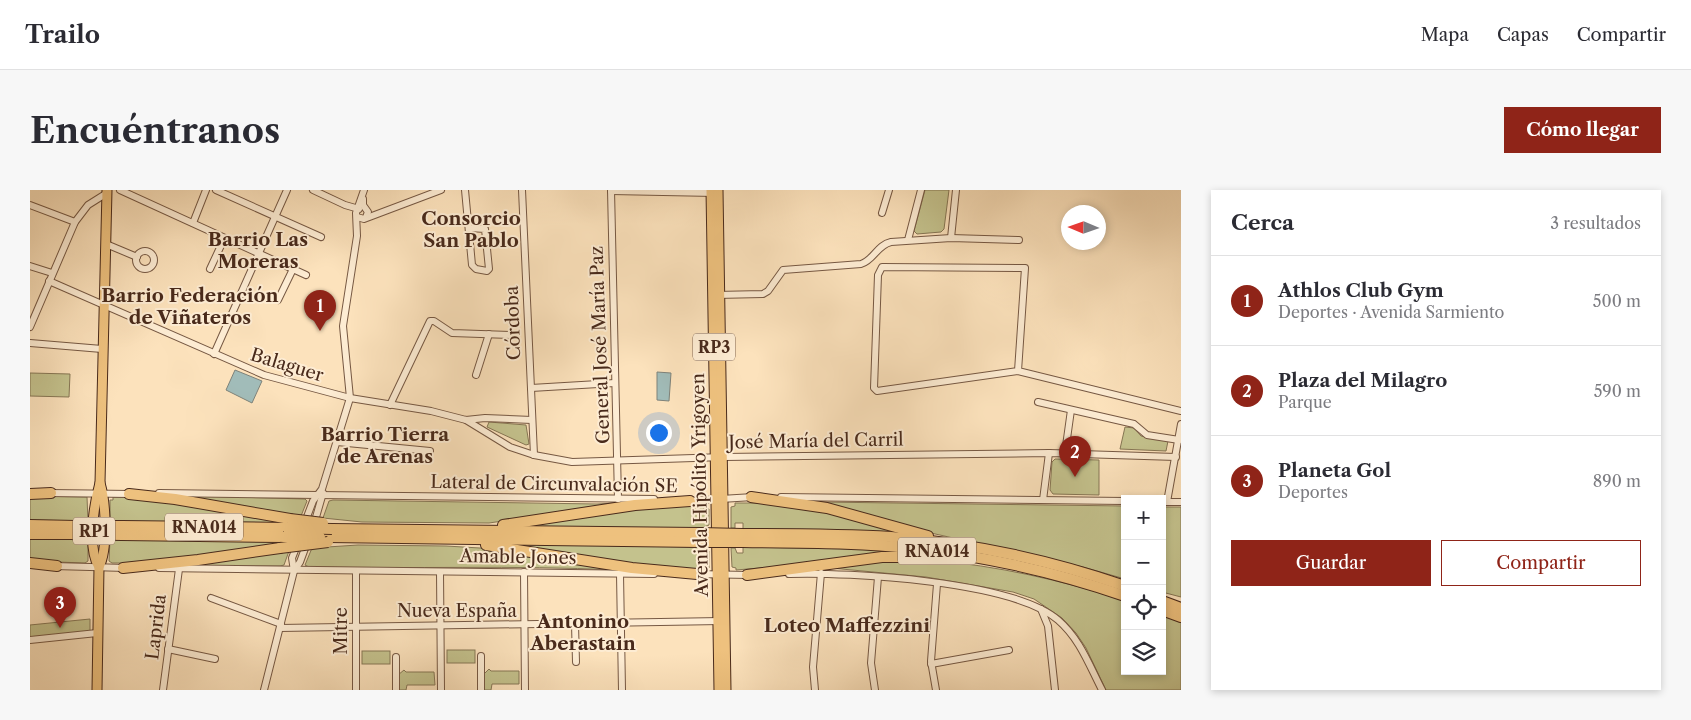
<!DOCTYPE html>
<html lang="es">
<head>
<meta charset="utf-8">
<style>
  body { margin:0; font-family:"Libre Caslon Text",serif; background:#f7f7f7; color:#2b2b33 }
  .controls { position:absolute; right:15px; bottom:15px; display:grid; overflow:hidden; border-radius:0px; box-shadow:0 2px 8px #0003 }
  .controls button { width:45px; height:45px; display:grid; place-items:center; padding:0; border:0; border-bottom:1px solid #e1e1e2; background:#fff; color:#2b2b33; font:25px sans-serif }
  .compass { position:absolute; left:1031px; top:15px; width:45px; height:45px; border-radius:50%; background:#fff; box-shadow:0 2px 8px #0003; rotate:272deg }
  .you { position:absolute; left:628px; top:242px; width:18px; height:18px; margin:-12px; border:4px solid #fff; border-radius:50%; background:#1a73e8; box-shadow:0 0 0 8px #1a73e833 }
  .badge { display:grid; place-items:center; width:32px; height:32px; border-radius:50%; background:#8f2418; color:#fff; font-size:16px; font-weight:700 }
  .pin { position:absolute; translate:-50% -41px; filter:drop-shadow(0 1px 2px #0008) }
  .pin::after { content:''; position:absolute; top:26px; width:18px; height:15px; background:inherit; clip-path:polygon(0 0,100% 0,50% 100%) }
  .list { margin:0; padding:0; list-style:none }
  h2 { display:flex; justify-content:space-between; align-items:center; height:65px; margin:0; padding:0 20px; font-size:21px }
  h2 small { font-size:16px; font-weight:400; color:#7c7c81 }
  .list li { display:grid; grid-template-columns:32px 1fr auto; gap:15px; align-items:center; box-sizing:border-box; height:90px; padding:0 20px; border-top:1px solid #e1e1e2 }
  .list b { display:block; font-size:19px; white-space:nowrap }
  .list p { margin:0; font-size:16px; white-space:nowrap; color:#7c7c81 }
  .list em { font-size:16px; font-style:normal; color:#7c7c81 }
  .actions { display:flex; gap:10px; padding:15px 20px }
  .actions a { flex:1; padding:11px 0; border:1px solid #8f2418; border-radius:0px; text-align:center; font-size:18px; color:#8f2418 }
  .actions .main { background:#8f2418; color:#fff }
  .icon { flex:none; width:28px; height:28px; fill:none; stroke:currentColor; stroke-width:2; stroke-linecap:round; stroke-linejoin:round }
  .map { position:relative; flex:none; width:1151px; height:500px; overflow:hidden; border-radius:0px }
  header { display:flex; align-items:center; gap:30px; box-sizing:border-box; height:70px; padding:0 25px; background:#fff; border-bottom:1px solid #e1e1e2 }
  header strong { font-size:24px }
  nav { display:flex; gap:28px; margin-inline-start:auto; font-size:18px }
  .intro { display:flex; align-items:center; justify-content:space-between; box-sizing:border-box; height:120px; padding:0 30px }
  h1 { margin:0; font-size:35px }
  .button { padding:12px 22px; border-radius:0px; background:#8f2418; color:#fff; font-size:18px; font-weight:700 }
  main { display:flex; gap:30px; padding:0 30px }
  aside { flex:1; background:#fff; border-radius:0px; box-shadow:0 2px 8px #0003 }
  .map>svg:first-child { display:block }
  .green { fill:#c4c28d; stroke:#867654 }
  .water { fill:#a1bcb9; stroke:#7e827a }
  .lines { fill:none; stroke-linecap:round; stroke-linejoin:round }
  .minor-casing { stroke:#765843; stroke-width:8 }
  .major-casing { stroke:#492a1b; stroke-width:11 }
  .highway-casing { stroke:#492a1b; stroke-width:12 }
  .minor { stroke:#fdecd3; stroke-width:6 }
  .major { stroke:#eec17e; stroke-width:9 }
  .highway { stroke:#eec17e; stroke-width:10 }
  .highway-bridge-casing { stroke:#492a1b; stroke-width:12; stroke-linecap:butt }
  .highway-bridge { stroke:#eec17e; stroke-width:10 }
  .labels { text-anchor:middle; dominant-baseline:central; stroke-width:4; stroke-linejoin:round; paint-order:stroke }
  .shield { fill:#fdecd3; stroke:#7f6452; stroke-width:1 }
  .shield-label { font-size:16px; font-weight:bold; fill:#492a1b }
  .street-label { font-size:18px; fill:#492a1b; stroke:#fdecd3 }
  .neighbourhood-label { font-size:19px; font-weight:bold; fill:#492a1b; stroke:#fdecd3 }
</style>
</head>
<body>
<header>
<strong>Trailo</strong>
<nav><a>Mapa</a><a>Capas</a><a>Compartir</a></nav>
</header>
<div class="intro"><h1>Encuéntranos</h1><a class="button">Cómo llegar</a></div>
<main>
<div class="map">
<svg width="1151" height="500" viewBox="0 0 1151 500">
  <rect width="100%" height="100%" fill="#fce2bc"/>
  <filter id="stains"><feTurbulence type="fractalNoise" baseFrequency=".004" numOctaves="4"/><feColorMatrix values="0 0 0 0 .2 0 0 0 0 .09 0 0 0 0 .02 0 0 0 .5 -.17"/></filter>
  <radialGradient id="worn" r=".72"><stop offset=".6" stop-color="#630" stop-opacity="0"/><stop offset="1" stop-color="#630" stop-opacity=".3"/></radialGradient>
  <g class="green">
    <path d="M 895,0 L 919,0 L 914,39 L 911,42 L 887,44 L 884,41 Z"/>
    <path d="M 0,183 L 40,184 L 39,207 L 0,206 Z"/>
    <path d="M 459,232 L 496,235 L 499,254 L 496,255 L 457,237 Z"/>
    <path d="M 1095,237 L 1104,238 L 1111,246 L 1138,251 L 1136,261 L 1090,259 Z"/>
    <path d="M 1025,269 L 1069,270 L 1069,305 L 1023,304 L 1020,300 L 1022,272 Z"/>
    <path d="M 133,305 L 275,309 L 277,311 L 271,326 Z"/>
    <path d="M 0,306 L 57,307 L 58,331 L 0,330 Z"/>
    <path d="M 83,307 L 111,308 L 255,330 L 254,333 L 80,331 L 80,310 L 83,310 Z"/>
    <path d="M 303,310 L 567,314 L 602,312 L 459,333 L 332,332 L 293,328 L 299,311 Z"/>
    <path d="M 790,312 L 1095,316 L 1095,389 L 1053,377 L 883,339 Z"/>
    <path d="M 705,313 L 760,313 L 876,343 L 713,340 L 713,333 L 705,333 L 705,338 L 701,338 L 701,317 L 705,316 Z"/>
    <path d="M 640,314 L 673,315 L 673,318 L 679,319 L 679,335 L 670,339 L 482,336 Z"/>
    <path d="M 1132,317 L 1151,317 L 1151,407 L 1132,402 Z"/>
    <path d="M 0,348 L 58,349 L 58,371 L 55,373 L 0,371 Z"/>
    <path d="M 80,350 L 280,352 L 114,373 L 82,373 L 79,371 Z"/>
    <path d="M 482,354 L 670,357 L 679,361 L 679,378 L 676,380 L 636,380 Z"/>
    <path d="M 328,355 L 416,356 L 467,359 L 586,380 C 484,375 382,379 279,377 L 275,375 L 282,358 Z"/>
    <path d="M 713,357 L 828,359 L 895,364 L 706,380 L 706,378 L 702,377 L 701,358 L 705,358 L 707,363 L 713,363 Z"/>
    <path d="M 259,361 L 254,375 L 250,376 L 136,376 Z"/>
    <path d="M 901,370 C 969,376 1029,390 1095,410 L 1095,481 L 1132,481 L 1132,424 L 1151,432 L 1151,500 L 1076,500 L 1056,458 L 1046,443 L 1032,428 L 1004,409 L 983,402 L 896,387 L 801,378 L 838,372 Z"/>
    <path d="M 60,429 L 60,442 L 0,447 L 0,435 Z"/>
    <rect x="417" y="460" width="28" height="13"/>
    <rect x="332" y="461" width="28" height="13"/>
    <path d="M 459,479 L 461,481 L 489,481 L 489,494 L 462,494 L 461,500 L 454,500 L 454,484 Z"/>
    <path d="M 374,480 L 376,482 L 404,482 L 405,495 L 377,495 L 376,500 L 369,500 L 368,485 Z"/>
  </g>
  <g class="water">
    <path d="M 205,180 L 232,191 L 222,213 L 196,200 Z"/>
    <path d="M 627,182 L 641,183 L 639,211 L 627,210 Z"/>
  </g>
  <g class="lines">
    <defs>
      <g id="minor">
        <path d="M 90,0 L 276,85"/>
        <path d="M 186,0 L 291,47"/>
        <path d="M 283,0 L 315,15 L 329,19"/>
        <path d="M 435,0 L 442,75 L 446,79 L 457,81 L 459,79 L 455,39 L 439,38"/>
        <path d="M 492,0 L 504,265"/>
        <path d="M 581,0 L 588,309"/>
        <path d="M 581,1 L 685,3"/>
        <path d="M 333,9 L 333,15 L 338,22 L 336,27"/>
        <path d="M 0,15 L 45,32"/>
        <path d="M 852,23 L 859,0"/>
        <path d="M 327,27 L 334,29 L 411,0"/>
        <path d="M 163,33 L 176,0"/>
        <path d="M 921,48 L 926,0"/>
        <path d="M 878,50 L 891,0"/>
        <path d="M 76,54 L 107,67"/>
        <circle cx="115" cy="70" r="9"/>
        <path d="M 0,76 L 22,83"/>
        <path d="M 180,79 L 194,49"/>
        <path d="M 19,91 L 234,185 L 320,208 L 401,221 L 436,230 L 455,228 L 502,230"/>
        <path d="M 686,105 L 733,104 L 738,101 L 753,80 L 831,74 C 844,70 847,55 861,52 L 921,48 L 989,50"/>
        <path d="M 248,110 L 263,79"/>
        <path d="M 0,137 L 45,32 L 58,15 L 77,3"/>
        <path d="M 0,153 L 72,159"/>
        <path d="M 184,164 L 257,0"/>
        <path d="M 988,181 L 995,78 L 852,77 L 848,85 L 844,198 L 847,201 L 988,181 L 1151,221"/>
        <path d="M 446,185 L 459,144"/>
        <path d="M 501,198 L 585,193"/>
        <path d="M 1008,212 L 1104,234 L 1117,245 L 1149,250"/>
        <path d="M 360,215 L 400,131 L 404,131 L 422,143 L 480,145"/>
        <path d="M 436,230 L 480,257 L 504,265 L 542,272 L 694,267 L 1019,263 L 1146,267"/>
        <path d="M 307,252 L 400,261"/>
        <path d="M 1035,263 L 1041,220"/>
        <path d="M 19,303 L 101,304"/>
        <path d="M 129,303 L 624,309"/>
        <path d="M 751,307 L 1095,311"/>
        <path d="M 1013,310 L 1019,263"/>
        <path d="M 659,311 L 723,307"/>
        <path d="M 1132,312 L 1151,312"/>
        <path d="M 1137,312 L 1151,234"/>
        <path d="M 275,332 L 283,311 L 292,299 L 320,208 L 313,136 L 327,46 L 326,23 L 334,0"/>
        <path d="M 284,334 L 293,303"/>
        <path d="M 24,376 L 96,378"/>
        <path d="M 129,378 L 624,384"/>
        <path d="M 264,381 L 262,368 L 268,353"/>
        <path d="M 326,382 L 326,500"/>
        <path d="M 410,382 L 411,500"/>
        <path d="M 494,382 L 495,500"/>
        <path d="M 590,384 L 592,500"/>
        <path d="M 664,384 L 719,385"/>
        <path d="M 759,384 C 820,382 983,391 1028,430 C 1050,449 1059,475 1072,500"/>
        <path d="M 181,408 L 251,434"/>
        <path d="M 1011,419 L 1018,436 L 1025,500"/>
        <path d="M 545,434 L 546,472"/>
        <path d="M 250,438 L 691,431"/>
        <path d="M 0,450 L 67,443"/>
        <path d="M 138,459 L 185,469"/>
        <path d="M 451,466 L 451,500"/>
        <path d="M 366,467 L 366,500"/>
        <path d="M 901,474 L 979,460"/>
        <path d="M 133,500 L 149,379"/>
        <path d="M 234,500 L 264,381 L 270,372 L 277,353"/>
        <path d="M 785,500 L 783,477 L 791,383"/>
        <path d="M 845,500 L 841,473 L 848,387"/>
        <path d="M 906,500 L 901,471 L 907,394"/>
      </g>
      <g id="major">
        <path d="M 681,0 L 689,500"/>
        <path d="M 688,0 L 696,500"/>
        <path d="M 69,377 C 57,358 64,314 70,293"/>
        <path d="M 67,500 L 69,377 C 78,359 76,313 70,293 L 77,0"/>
      </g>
      <g id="highway">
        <path d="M 0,304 L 21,303"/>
        <path d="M 99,304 L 145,309 L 260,329"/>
        <path d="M 721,307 L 797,318 L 898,346"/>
        <path d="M 0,335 L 46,336"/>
        <path d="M 473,335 L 605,315 L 660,311"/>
        <path d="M 92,336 L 257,338"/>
        <path d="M 302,339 L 670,343"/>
        <path d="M 0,344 L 45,344"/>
        <path d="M 713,344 C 763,344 812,344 861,347 C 940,353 1020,370 1095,396"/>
        <path d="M 92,345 L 253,347"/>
        <path d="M 299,347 L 670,352"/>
        <path d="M 713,352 C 769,353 825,352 880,358 C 953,366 1026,382 1095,406"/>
        <path d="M 456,355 L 602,378 L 667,384"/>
        <path d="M 0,373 L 27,376"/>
        <path d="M 93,378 L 168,370 L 250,358"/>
        <path d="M 717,385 L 852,367 L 908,367"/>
        <path d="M 1132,411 L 1151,418"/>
        <path d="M 1132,420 L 1151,427"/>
      </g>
    </defs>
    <use href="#minor" class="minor-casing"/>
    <use href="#major" class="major-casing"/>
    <use href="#highway" class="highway-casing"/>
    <use href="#minor" class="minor"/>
    <use href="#major" class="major"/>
    <use href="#highway" class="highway"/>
    <defs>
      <g id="highway-bridge">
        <path d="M 260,329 L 293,333"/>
        <path d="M 46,336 L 92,336"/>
        <path d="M 257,338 L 302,339"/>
        <path d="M 670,343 L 713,344"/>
        <path d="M 45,344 L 92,345"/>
        <path d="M 253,347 L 290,347"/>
        <path d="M 670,352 L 713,352"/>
        <path d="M 250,358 L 298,352"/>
      </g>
    </defs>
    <use href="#highway-bridge" class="highway-bridge-casing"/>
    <use href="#highway-bridge" class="highway-bridge"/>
  </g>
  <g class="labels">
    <g class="shield">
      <rect x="663" y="143.5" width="42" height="27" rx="4"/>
      <rect x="135" y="323.5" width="78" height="27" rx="4"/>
      <rect x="43" y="327.5" width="42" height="27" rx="4"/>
      <rect x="868" y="347.5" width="78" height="27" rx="4"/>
    </g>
    <g class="shield-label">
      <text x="684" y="157">RP3</text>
      <text x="174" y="337">RNA014</text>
      <text x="64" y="341">RP1</text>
      <text x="907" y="361">RNA014</text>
    </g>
    <g class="street-label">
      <text transform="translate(483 133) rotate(-92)">Córdoba</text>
      <text transform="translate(570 155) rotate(-92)">General José María Paz</text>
      <text transform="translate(257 175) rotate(17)">Balaguer</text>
      <text transform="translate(786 251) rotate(-1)">José María del Carril</text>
      <text transform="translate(524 294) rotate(1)">Lateral de Circunvalación SE</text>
      <text transform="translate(670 295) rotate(-91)">Avenida Hipólito Yrigoyen</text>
      <text transform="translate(488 367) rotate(1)">Amable Jones</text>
      <text x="427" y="421">Nueva España</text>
      <text transform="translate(126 437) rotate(-83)">Laprida</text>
      <text transform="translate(311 441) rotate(-90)">Mitre</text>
    </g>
    <g class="neighbourhood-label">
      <text x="441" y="28">Consorcio<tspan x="441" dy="22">San Pablo</tspan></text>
      <text x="228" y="49">Barrio Las<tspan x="228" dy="22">Moreras</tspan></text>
      <text x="160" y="105">Barrio Federación<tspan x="160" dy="22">de Viñateros</tspan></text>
      <text x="355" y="244">Barrio Tierra<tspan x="355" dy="22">de Arenas</tspan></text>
      <text x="553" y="431">Antonino<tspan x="553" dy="22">Aberastain</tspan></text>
      <text x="817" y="435">Loteo Maffezzini</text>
    </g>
  </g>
  <rect width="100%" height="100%" filter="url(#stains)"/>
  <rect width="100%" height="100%" fill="url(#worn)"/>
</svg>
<div class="controls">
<button>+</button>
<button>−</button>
<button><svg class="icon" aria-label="locate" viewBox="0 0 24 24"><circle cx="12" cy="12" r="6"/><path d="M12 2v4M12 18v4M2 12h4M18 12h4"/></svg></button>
<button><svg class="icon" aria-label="layers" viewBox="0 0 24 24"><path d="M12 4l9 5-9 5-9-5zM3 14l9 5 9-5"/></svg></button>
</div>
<svg class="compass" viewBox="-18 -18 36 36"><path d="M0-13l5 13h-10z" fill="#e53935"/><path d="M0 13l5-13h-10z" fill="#7c7c81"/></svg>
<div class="you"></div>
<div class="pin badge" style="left:290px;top:141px">1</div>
<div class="pin badge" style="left:1045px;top:287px">2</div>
<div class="pin badge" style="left:30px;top:438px">3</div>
</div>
<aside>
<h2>Cerca<small>3 resultados</small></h2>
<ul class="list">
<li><span class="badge">1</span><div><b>Athlos Club Gym</b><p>Deportes · Avenida Sarmiento</p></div><em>500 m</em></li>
<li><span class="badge">2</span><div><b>Plaza del Milagro</b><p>Parque</p></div><em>590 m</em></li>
<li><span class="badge">3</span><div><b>Planeta Gol</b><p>Deportes</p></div><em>890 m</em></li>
</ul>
<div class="actions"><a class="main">Guardar</a><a>Compartir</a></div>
</aside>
</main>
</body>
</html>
